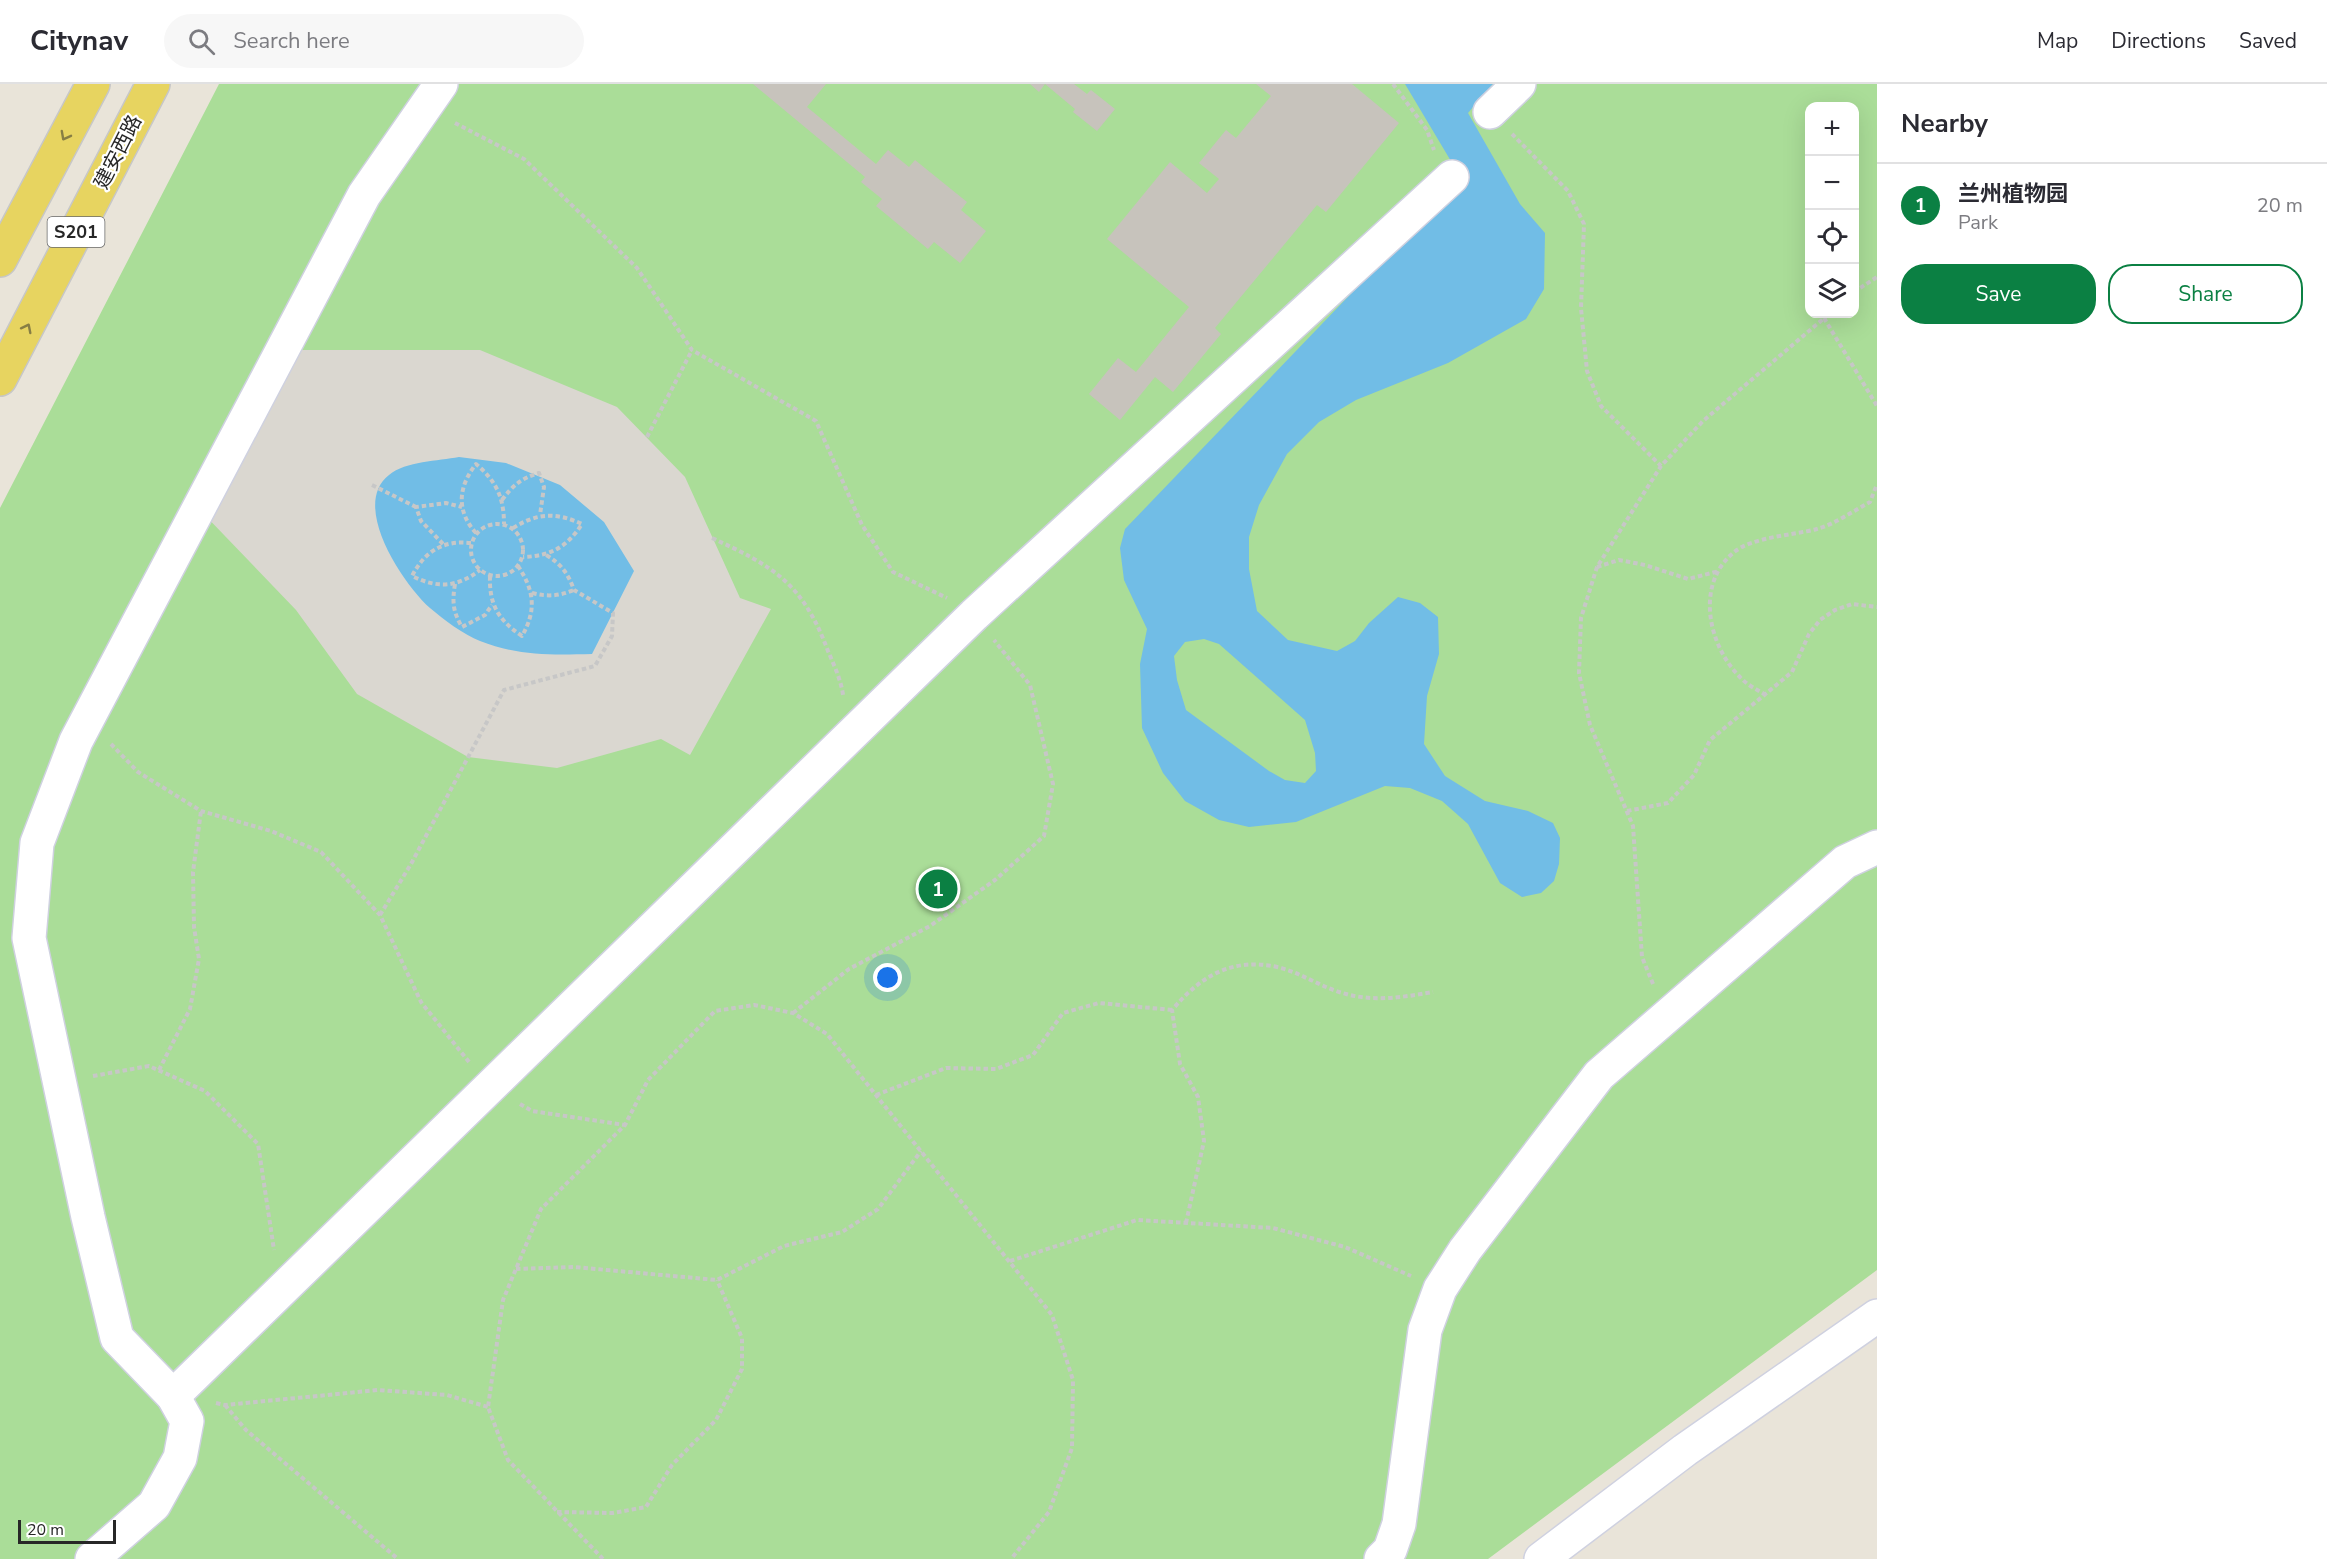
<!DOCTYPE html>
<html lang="en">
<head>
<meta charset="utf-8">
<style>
  body { margin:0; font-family:"Nunito Sans","Noto Sans SC",sans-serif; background:#f7f7f7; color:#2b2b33 }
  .controls { position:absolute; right:18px; top:18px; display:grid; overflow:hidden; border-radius:12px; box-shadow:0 6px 24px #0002 }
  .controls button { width:54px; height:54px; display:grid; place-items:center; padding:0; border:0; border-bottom:2px solid #e1e1e2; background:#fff; color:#2b2b33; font:30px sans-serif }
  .scale { position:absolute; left:18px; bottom:15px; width:98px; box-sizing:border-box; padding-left:6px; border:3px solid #272727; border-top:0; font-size:16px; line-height:21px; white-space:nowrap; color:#272727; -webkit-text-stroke:4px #fff; paint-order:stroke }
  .you { position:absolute; left:888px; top:894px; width:21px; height:21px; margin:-15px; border:4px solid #fff; border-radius:50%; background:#1a73e8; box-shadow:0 0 0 9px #1a73e833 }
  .badge { display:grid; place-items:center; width:39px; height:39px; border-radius:50%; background:#0b8043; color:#fff; font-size:20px; font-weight:700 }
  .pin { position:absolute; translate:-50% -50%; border:3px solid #fff; box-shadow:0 2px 6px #0006 }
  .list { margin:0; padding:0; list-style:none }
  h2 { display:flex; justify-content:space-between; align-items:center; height:78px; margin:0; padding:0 24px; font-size:26px }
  h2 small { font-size:20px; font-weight:400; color:#7c7c81 }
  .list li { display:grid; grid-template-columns:39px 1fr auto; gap:18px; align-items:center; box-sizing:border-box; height:84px; padding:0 24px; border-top:2px solid #e1e1e2 }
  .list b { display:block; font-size:22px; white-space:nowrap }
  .list p { margin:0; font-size:20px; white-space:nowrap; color:#7c7c81 }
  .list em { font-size:20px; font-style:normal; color:#7c7c81 }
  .actions { display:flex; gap:12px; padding:18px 24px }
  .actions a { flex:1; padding:14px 0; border:2px solid #0b8043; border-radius:24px; text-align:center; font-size:21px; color:#0b8043 }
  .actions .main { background:#0b8043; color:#fff }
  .icon { flex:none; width:33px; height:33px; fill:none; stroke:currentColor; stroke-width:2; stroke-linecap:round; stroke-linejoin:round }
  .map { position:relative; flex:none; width:1877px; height:1475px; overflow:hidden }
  header { display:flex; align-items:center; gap:36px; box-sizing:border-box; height:84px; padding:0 30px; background:#fff; border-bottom:2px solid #e1e1e2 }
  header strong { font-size:28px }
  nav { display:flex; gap:33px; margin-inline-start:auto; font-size:21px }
  .search { width:420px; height:54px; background:#f7f7f7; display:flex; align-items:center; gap:15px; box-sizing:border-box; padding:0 21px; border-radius:33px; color:#7c7c81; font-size:22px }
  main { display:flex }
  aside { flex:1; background:#fff }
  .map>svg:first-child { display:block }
  .green { fill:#aadd98; fill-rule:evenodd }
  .plaza { fill:#dad7d0 }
  .water { fill:#71bde6; fill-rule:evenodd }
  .building { fill:#c7c3bc }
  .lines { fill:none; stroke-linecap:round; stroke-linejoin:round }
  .street-casing { stroke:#cfd1e0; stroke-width:36 }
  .primary-casing { stroke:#c7c7c7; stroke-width:36 }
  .path { stroke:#c7c7c7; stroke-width:4; stroke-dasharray:4.5 3; stroke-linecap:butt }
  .street { stroke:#fff; stroke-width:33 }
  .primary { stroke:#e7d460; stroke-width:33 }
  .oneway { stroke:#877e44 }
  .labels { text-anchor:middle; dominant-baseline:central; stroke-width:4.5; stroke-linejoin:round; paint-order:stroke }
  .shield { fill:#fff; stroke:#686868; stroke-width:1.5 }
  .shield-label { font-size:18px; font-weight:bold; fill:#272727 }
  .street-label { font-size:20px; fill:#272727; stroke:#fff }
</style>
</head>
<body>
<header>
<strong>Citynav</strong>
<div class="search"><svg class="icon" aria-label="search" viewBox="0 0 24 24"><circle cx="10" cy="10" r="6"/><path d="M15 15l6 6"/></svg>Search here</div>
<nav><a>Map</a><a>Directions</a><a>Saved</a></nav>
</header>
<main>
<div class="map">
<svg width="1877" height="1475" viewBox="0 0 1877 1475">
  <rect width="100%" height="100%" fill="#e9e4d9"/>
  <path class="green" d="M 219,0 L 1877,0 L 1877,1186 L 1488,1475 L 0,1475 L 0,424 ZM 1810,22 L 1854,22 L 1854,230 L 1810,230 Z"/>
  <path class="plaza" d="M 283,266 L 480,266 L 617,323 L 685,393 L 740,514 L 771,525 L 690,671 L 661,655 L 557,684 L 468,673 L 357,610 L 296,526 L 199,425 Z"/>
  <g class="water">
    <path d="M 1405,0 L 1493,0 L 1468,29 L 1520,120 L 1545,149 L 1544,205 L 1526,235 L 1448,279 L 1356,316 L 1319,338 L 1287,370 L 1259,421 L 1249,453 L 1249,485 L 1257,527 L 1288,556 L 1337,567 L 1355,557 L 1369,539 L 1398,513 L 1420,519 L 1438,533 L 1439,570 L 1427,612 L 1424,660 L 1445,692 L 1485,717 L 1528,727 L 1553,739 L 1560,754 L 1559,780 L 1554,797 L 1541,809 L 1522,813 L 1500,799 L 1468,740 L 1442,717 L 1410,704 L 1385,702 L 1296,738 L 1249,743 L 1219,736 L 1185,717 L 1163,689 L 1142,644 L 1140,580 L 1147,545 L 1124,496 L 1120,464 L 1125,445 L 1441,116 L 1464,99 ZM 1204,555 L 1219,560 L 1305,636 L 1315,669 L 1316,687 L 1305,699 L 1285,696 L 1269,687 L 1186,626 L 1177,596 L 1174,572 L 1185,558 Z"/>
    <path d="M 459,373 L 506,379 L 560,401 L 604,438 L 634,487 L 592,570 C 551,571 518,572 480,557 C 464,551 443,535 430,524 C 403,500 350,421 389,391 C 406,377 438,377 459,373 Z"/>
  </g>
  <g class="building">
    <path d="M 753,0 L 826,0 L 807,23 L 876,80 L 888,66 L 909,83 L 915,76 L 967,118 L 961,126 L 986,147 L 960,179 L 934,158 L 928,165 L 876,122 L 882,115 L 861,98 L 865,93 Z"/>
    <path d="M 1030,0 L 1074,0 L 1087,10 L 1091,6 L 1115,25 L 1097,47 L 1073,28 L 1075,25 L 1045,0 L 1039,8 Z"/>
    <path d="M 1256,0 L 1352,0 L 1399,39 L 1326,128 L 1317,121 L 1215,244 L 1221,250 L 1173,308 L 1155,293 L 1120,336 L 1089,310 L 1118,274 L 1136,288 L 1189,223 L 1107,155 L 1170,78 L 1207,109 L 1219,95 L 1199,79 L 1226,46 L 1236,54 L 1271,12 Z"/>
  </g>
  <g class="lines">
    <defs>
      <g id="street">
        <path d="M 1490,28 L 1519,0"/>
        <path d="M 173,1312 L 974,531 L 1452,93"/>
        <path d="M 92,1475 L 154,1421 L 180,1374 L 187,1337 L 173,1312 L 117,1254 L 88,1133 L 29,854 L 37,759 L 76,657 L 364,111 L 441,0"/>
        <path d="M 1381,1475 L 1390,1466 L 1399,1440 L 1425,1246 L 1440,1205 L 1465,1166 L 1599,991 L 1845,778 L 1877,763"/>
        <path d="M 1541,1475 L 1685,1366 L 1877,1232"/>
      </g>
      <g id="primary">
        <path d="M 0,176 L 93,0"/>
        <path d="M 0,295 L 153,0"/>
      </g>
    </defs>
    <use href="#street" class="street-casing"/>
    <use href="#primary" class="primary-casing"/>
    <g class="path">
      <path d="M 1393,0 L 1427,46 L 1434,66"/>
      <path d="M 455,39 L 524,75 L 637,184 L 692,266 L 816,337 L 862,441 L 893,488 L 947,514"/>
      <path d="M 1512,50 L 1568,107 L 1584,140 L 1581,224 L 1587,287 L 1601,322 L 1661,382"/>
      <path d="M 1854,208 L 1877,193"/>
      <path d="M 1824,234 L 1877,322"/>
      <path d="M 647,353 L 692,266"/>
      <path d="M 372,401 L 416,423"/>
      <path d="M 502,416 C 513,401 522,394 539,389 L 544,403 L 540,431"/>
      <circle cx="497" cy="466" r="26"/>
      <path d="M 513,444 C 537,429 556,428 582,440 C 567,463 551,472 523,473"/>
      <path d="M 476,449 C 456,427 458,403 476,380 C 496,397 504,413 504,440"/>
      <path d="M 712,454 C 775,483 803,500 828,567 C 834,581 841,596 843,611"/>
      <path d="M 471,459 C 443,456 425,467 412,492 C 438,505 458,503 480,486"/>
      <path d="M 443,460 L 421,437 L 416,423 L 446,419 L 462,423"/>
      <path d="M 1597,483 L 1619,476 L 1645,481 L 1688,495 L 1719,487"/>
      <path d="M 490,492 C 489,520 498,536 522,552 C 537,526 534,506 518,482"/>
      <path d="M 455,500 C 452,518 453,528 462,543 L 485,531 L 492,521"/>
      <path d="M 532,509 C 548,513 559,512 574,506"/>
      <path d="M 1766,611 C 1758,606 1749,602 1743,596 C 1709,565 1694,502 1733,469 C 1751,453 1794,451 1817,445 C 1835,440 1853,427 1870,418 L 1877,400"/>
      <path d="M 111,660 L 138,688 L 201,727 L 271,747 L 321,768 L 380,831 L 421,918 L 469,978"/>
      <path d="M 1627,727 L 1668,719 L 1694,691 L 1710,656 L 1792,588 L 1809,550 L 1820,536 L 1835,526 L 1852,520 L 1877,523"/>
      <path d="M 380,831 L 411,780 L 504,606 L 595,582 L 612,552 L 613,529 L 574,506 C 568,489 561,480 546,471"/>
      <path d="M 1653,900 L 1642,873 L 1633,742 L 1590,641 L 1579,589 L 1581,534 L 1597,483 L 1661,382 L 1703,337 L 1829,230"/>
      <path d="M 793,929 L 849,885 L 930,842 L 995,796 L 1044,752 L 1053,700 L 1030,601 L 994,556"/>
      <path d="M 159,986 L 190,925 L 199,875 L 194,843 L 193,788 L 201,727"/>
      <path d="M 93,992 L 149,982 L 205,1007 L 258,1060 L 274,1166"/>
      <path d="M 876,1011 L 946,984 L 996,985 L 1033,971 L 1063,929 L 1099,919 L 1172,926"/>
      <path d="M 520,1020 L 532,1027 L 625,1041"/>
      <path d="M 1186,1139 L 1204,1057 L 1198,1013 L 1180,980 L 1172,926 C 1200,893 1231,873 1277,883 C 1300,888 1322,904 1346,910 C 1375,918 1404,913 1433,908"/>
      <path d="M 1010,1177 L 1137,1136 L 1273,1144 L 1345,1163 L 1411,1192"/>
      <path d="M 516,1185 L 574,1183 L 717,1196 L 784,1162 L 842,1148 L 878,1125 L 921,1067"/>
      <path d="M 216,1319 L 225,1321 L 378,1306 L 447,1311 L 488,1323"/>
      <path d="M 225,1321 L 246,1346 L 398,1475"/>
      <path d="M 557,1428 L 613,1429 L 646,1423 L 672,1381 L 716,1336 L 742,1285 L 742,1254 L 717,1196"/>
      <path d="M 603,1475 L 508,1376 L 488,1323 L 503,1216 L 541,1125 L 625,1041 L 648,996 L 715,927 L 754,921 L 793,929 L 827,950 L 1052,1231 L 1073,1296 L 1072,1364 L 1049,1428 L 1011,1475"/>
    </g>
    <use href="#street" class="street"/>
    <use href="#primary" class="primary"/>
  </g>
  <defs><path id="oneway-chevron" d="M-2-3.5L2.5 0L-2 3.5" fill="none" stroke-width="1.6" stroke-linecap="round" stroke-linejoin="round" transform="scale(1.5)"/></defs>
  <g class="oneway">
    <use href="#oneway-chevron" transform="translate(65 52) rotate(118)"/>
    <use href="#oneway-chevron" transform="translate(27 244) rotate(-63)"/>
  </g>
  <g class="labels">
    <rect class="shield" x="47.5" y="133" width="57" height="30" rx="4.5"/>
    <g class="shield-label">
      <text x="76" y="148">S201</text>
    </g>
    <g class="street-label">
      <text transform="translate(118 68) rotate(-63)">建安西路</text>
    </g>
  </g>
</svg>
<div class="controls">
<button>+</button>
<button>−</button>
<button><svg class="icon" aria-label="locate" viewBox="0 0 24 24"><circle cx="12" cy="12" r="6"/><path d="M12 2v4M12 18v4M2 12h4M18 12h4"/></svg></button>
<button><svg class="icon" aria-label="layers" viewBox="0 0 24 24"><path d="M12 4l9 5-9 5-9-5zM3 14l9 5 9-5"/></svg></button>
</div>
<div class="scale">20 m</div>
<div class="you"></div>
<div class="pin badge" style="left:938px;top:805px">1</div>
</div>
<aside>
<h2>Nearby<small></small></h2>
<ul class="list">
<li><span class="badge">1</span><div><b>兰州植物园</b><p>Park</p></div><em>20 m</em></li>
</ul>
<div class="actions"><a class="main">Save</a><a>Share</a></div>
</aside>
</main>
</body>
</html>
